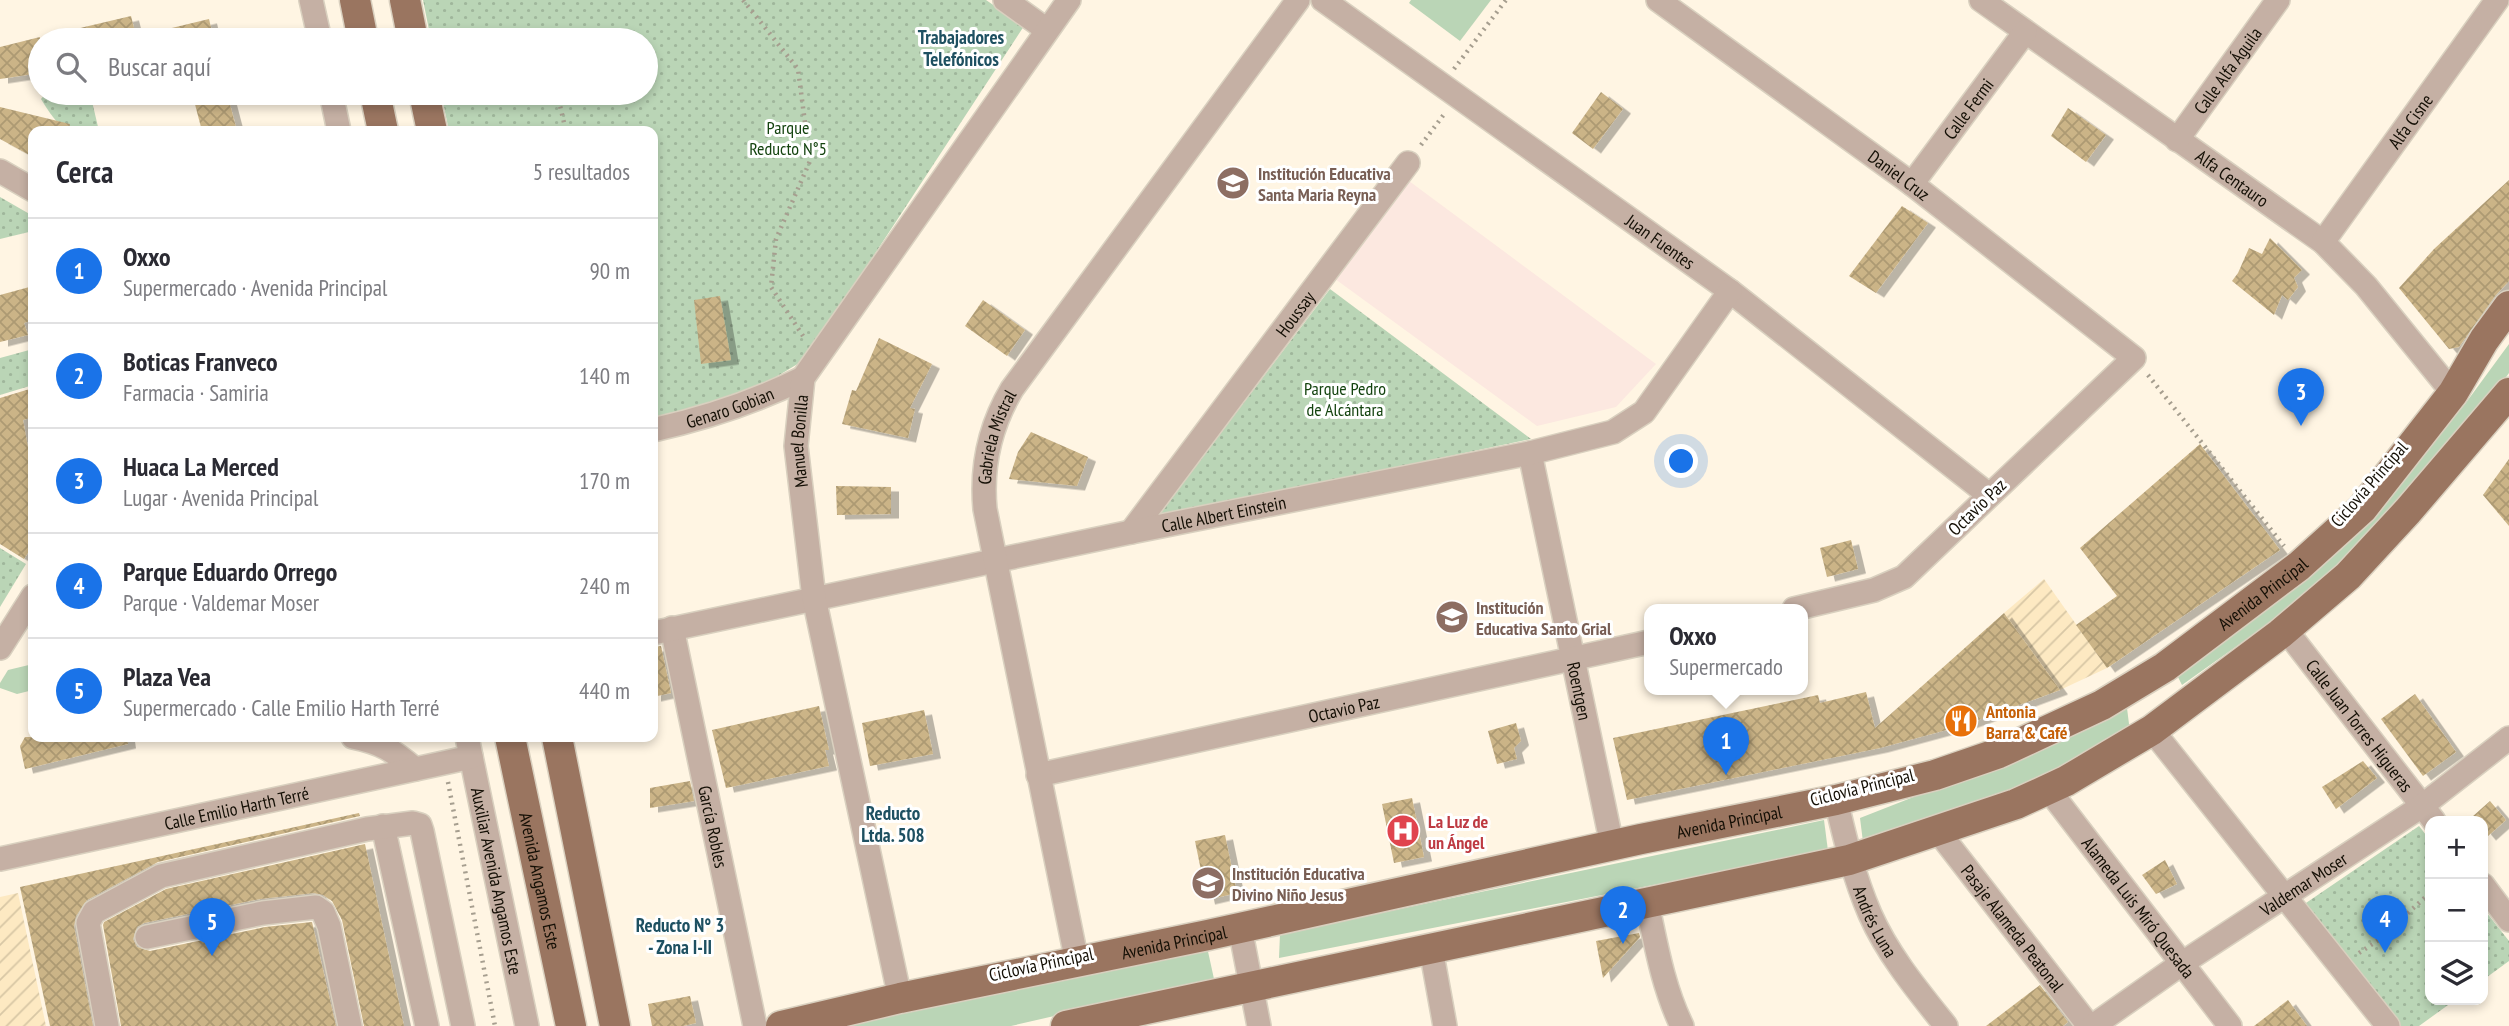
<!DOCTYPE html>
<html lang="es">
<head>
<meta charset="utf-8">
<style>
  body { margin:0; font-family:"PT Sans Narrow",sans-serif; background:#f2f2f3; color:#2b2b33 }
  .controls { position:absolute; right:21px; bottom:21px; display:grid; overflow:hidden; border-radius:14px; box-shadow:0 4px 10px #0003 }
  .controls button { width:63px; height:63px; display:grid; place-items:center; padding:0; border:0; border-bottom:2px solid #e1e1e2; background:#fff; color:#2b2b33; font:35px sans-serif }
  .you { position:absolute; left:1682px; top:462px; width:24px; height:24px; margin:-18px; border:5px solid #fff; border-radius:50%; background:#1a73e8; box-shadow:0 0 0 10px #1a73e833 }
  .badge { display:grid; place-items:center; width:46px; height:46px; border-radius:50%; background:#1a73e8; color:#fff; font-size:23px; font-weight:700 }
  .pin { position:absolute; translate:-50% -58px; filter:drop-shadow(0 2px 4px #0008) }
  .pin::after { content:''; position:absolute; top:37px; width:24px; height:21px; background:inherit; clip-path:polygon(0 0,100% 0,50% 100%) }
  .popup { position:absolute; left:1644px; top:604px; width:164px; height:91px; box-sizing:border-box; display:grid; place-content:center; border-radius:14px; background:#fff; filter:drop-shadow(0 2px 5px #0005); font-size:23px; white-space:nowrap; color:#7c7c81 }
  .popup b { font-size:26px; color:#2b2b33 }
  .popup::after { content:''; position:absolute; left:50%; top:100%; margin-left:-14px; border:14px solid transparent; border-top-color:#fff }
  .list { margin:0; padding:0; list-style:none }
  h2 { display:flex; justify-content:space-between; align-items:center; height:91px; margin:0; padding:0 28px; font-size:30px }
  h2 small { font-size:23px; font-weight:400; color:#7c7c81 }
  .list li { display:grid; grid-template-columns:46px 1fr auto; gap:21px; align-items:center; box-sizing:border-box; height:105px; padding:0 28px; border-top:2px solid #e1e1e2 }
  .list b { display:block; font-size:26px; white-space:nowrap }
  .list p { margin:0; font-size:23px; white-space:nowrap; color:#7c7c81 }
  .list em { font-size:23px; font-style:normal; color:#7c7c81 }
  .icon { flex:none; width:38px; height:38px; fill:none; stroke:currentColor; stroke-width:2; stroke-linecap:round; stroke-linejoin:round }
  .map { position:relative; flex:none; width:2509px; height:1026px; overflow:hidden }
  .search { position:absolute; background:#fff; box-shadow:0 4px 10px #0003; left:28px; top:28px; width:630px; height:77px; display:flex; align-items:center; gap:18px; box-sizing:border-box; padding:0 24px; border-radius:38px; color:#7c7c81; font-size:26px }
  .panel { position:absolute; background:#fff; box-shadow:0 4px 10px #0003; left:28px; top:126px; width:630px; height:616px; border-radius:14px }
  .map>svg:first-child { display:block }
  .industrial { fill:url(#industrial-furrows) }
  .education { fill:#fce8e0 }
  .grass { fill:#bad5b6 }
  .park { fill:url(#park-dots) }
  .building { fill:url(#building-cross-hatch); filter:url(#shadow) }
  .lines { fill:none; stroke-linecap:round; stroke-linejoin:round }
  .minor-casing { stroke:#d9d0bf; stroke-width:26 }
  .major-casing { stroke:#d9d0bf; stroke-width:33 }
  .path { stroke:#a69e8f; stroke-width:4.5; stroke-dasharray:2 5; stroke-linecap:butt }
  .minor { stroke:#c5b0a4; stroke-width:23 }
  .major { stroke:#9a7560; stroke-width:30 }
  .labels { text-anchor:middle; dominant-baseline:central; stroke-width:6; stroke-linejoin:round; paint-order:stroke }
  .street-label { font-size:18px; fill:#140f05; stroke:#fff }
  .park-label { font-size:18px; fill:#14430f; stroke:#fff }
  .education-label { font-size:18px; font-weight:bold; fill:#785e54; stroke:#fff; text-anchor:start }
  .food-label { font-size:18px; font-weight:bold; fill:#c56008; stroke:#fff; text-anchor:start }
  .health-label { font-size:18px; font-weight:bold; fill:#be3a42; stroke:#fff; text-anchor:start }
  .neighbourhood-label { font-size:19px; font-weight:bold; fill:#1e5061; stroke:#fff }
</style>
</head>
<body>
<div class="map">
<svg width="2509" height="1026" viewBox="0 0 2509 1026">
  <defs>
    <pattern id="industrial-furrows" width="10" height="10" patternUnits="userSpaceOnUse" patternTransform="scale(1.75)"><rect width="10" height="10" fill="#fde9c2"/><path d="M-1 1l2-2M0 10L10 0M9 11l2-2" fill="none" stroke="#d8c7a5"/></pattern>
    <pattern id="park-dots" width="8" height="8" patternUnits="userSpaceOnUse" patternTransform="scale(1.75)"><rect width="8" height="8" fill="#bad5b6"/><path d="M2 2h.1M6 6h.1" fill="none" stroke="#9fb69b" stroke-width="1.8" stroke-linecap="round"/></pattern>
    <pattern id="building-cross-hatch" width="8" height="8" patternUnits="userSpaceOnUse" patternTransform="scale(1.75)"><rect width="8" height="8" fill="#cbb487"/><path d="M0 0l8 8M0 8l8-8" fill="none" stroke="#ad9a73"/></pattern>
    <filter id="shadow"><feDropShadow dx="8" dy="4.5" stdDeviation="0" flood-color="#0004"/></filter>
  </defs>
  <rect width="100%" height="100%" fill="#fff5e3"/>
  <g class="industrial">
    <path d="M 2044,579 L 2107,668 L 2060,690 L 2004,613 Z"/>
    <path d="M 18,893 L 46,1026 L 0,1026 L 0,897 Z"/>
  </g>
  <path class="education" d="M 1405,178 L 1656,364 L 1616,407 L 1537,426 L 1331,276 Z"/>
  <g class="grass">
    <path d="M 1411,0 L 1491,0 L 1460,41 L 1409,3 Z"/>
    <path d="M 2509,344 L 2509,373 L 2470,427 L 2344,570 L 2182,685 L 2176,673 L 2342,549 L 2465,404 Z"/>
    <path d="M 33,664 L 33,690 L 17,694 L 0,688 L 0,683 L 8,670 Z"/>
    <path d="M 2127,708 L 2130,732 L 2006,797 L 1863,842 L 1860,818 L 2036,749 Z"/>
    <path d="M 1824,820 L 1828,851 L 1279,958 L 1280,934 Z"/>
    <path d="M 1207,947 L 1214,979 L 1011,1026 L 835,1026 Z"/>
  </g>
  <g class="park">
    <path d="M 423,0 L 986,0 L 1024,26 L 806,359 L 759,387 L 653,423 L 653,131 L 449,131 L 441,93 L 646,93 L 646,40 L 431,40 Z"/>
    <path d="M 46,93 L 90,93 L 99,131 C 63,131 60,130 41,99 Z"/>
    <path d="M 0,197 L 33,216 L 33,231 L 0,239 Z"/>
    <path d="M 1330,289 L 1531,439 L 1156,518 Z"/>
    <path d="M 33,349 L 33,385 L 0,395 L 0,358 Z"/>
    <path d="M 0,548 L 26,564 L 0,607 Z"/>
    <path d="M 2419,826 L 2430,840 L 2430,1000 L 2455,1000 L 2419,1026 L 2400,1026 L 2303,905 Z"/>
    <path d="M 2483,908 L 2509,941 L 2509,961 L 2483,980 Z"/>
  </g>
  <g class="building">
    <path d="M 131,16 L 137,40 L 60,40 L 59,33 Z"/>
    <path d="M 209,19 L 214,40 L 152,40 L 151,33 Z"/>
    <path d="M 40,37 L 40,73 L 0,79 L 0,47 Z"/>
    <path d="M 1601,92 L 1623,109 L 1593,149 L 1572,133 Z"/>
    <path d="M 192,93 L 227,93 L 237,131 L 202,131 Z"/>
    <path d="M 0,107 L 70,124 L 69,131 L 33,131 L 33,157 L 0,139 Z"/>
    <path d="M 2068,108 L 2106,135 L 2086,162 L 2051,136 Z"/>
    <path d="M 2509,180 L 2509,281 L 2495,296 L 2459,347 L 2449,349 L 2399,288 L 2434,249 Z"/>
    <path d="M 1902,206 L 1928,223 L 1876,293 L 1849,276 Z"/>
    <path d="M 2270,238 L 2302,270 L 2294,278 L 2298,287 L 2288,300 L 2282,295 L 2274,315 L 2232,281 L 2238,273 L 2249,248 L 2262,254 Z"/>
    <path d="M 33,286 L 33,320 L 24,323 L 28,335 L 0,342 L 0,295 Z"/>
    <path d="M 720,296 L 731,360 L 701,364 L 694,300 Z"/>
    <path d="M 983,300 L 1025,330 L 1007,356 L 965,326 Z"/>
    <path d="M 879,338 L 932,364 L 910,408 L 915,409 L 908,438 L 842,424 L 852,390 L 856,391 Z"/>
    <path d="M 33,388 L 33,417 L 23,420 L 33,475 L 33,545 L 24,559 L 0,544 L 0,398 Z"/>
    <path d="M 1031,432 L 1088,457 L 1077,486 L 1009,479 L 1018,452 Z"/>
    <path d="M 2200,444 L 2280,550 L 2107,668 L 2076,625 L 2117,596 L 2080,548 Z"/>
    <path d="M 2509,459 L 2509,526 L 2483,495 Z"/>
    <path d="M 836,486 L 891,487 L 891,514 L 837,515 Z"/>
    <path d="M 1851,540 L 1858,569 L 1827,577 L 1820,548 Z"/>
    <path d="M 2004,613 L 2060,690 L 1965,725 L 1880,748 L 1627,800 L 1613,738 L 1818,695 L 1820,703 L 1866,692 L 1875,728 Z"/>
    <path d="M 661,646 L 671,693 L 653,697 L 653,647 Z"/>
    <path d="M 2415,694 L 2456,752 L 2423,776 L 2381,719 Z"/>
    <path d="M 819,706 L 829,750 L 825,750 L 829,766 L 726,788 L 712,730 Z"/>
    <path d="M 924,710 L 933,754 L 870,766 L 862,723 Z"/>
    <path d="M 1516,723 L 1521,741 L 1514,748 L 1517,759 L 1497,764 L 1488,731 Z"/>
    <path d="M 25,737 L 127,737 L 128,744 L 25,769 L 20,746 Z"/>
    <path d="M 2363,761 L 2377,778 L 2336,809 L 2322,787 Z"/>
    <path d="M 690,781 L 694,801 L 650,808 L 650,788 Z"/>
    <path d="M 1412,798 L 1424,857 L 1394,863 L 1382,804 Z"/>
    <path d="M 2490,801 L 2506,820 L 2488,836 L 2483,830 L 2483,821 L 2475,821 L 2472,817 Z"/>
    <path d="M 359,813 L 360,816 L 158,862 L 87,900 L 76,916 L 74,926 L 93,1026 L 50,1026 L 20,887 Z"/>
    <path d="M 1225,835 L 1237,893 L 1207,900 L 1195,841 Z"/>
    <path d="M 365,844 L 404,1026 L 364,1026 L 342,920 L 332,901 L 323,895 L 314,893 L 260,899 L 144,923 L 137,927 L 133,939 L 137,947 L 150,951 L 265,927 L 312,922 L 336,1026 L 121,1026 L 103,925 L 104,922 L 166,889 Z"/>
    <path d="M 2165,860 L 2177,884 L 2156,894 L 2142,875 Z"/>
    <path d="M 1639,933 L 1640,937 L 1603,978 L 1596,941 Z"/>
    <path d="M 2040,985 L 2068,1022 L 2063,1026 L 1986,1026 Z"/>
    <path d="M 690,996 L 696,1023 L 683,1026 L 652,1026 L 648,1004 Z"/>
    <path d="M 2288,1000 L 2307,1026 L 2254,1026 Z"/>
  </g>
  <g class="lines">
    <defs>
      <g id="minor">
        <path d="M 311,0 L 320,40"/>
        <path d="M 1005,0 L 1047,30"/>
        <path id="s1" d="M 1323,0 L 1730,291 L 1989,495"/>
        <path id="s2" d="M 1658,0 L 1912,184 L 2134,358 L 1904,577 L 1874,590 L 1794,609"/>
        <path id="s3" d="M 1981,0 L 2323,242 L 2366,286 L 2453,393"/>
        <path d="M 331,93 L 339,131"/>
        <path id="s4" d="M 2177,140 L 2278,0"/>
        <path d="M 0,171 L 33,190"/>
        <path id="s5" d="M 1912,184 L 2025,32"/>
        <path id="s6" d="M 2323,242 L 2497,0"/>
        <path id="s7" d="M 653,430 C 706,418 755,402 803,378"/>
        <path id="s8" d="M 1530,453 L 1612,845"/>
        <path id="s9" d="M 1131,532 L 1408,163"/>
        <path id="s10" d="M 672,628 L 755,1026"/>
        <path id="s11" d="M 2285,629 L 2434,821"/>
        <path id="s12" d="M 653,633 L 1131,532 L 1530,453 L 1613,432 L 1644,412 L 1730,291"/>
        <path d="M 0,648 L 33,596"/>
        <path d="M 2152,730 L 2388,1026"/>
        <path d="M 353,737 C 382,743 392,750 415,769"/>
        <path id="s13" d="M 467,737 L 527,1026"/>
        <path id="s14" d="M 1038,775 L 1649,642"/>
        <path id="s15" d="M 2048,789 L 2230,1026"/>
        <path id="s16" d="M 1836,800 C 1845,839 1854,877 1870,914 C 1888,955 1918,991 1946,1026"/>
        <path d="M 383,826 L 427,1026"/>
        <path id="s17" d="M 1937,830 L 2089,1026"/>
        <path id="s18" d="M 0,859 L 471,757"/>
        <path d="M 2483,885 L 2509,920"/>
        <path d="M 1647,903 C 1656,945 1663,987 1682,1026"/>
        <path d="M 1240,928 L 1259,1026"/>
        <path d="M 147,937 L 263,913 L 316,907 L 323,912 L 329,926 L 350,1026"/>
        <path d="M 1431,949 L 1445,1026"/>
        <path id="s19" d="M 1077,962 L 985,509 C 981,466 990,426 1012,389 L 1298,0"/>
        <path id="s20" d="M 900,998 L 814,598 L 796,446 L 803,378 L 1069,0"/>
        <path d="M 107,1026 L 88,923 L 94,912 L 161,876 L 367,829 L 413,823 L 420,825 L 422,831 L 463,1026"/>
        <path id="s21" d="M 2093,1026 L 2181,964 L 2422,806 L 2509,738"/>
      </g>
      <g id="major">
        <path d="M 355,0 L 363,40"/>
        <path d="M 405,0 L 413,40"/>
        <path d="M 375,93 L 383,131"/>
        <path d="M 424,93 L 432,131"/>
        <path id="s22" d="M 510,737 L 571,1026"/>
        <path d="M 557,737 L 615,1026"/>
        <path id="s23" d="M 781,1026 L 900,998 L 1208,935 L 1641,839 L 1836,800 L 1935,775 L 1999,753 L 2102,705 L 2165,667 L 2299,566 L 2362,509 L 2453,393 L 2484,340 L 2509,306"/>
        <path d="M 1066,1026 L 1849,860 L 2016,804 L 2066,781 L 2152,730 L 2280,634 L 2348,576 L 2408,511 L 2509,393"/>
      </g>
    </defs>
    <use href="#minor" class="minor-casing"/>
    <use href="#major" class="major-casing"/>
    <g class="path">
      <path d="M 743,0 L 798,69 L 810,161 L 776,239 L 771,287 L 805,339"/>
      <path d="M 1454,69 L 1506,0"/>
      <path d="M 557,93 L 566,131"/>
      <path d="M 1421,145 L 1445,113"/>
      <path d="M 2148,375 L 2284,546"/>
      <path d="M 448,782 L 495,1026"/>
      <path d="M 2359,953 L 2377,941 L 2430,893"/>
    </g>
    <use href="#minor" class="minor"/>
    <use href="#major" class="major"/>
  </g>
  <defs>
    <symbol id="school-disc" viewBox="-11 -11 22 22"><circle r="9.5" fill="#8d6e63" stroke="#fff"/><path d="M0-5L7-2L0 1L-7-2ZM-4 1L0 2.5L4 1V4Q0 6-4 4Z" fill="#fff"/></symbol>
    <symbol id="restaurant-disc" viewBox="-11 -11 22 22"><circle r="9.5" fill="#e8710a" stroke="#fff"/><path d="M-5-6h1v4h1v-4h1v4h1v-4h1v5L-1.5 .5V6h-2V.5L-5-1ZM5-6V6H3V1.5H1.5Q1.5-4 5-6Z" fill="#fff"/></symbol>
    <symbol id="hospital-disc" viewBox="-11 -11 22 22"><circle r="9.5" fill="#e0444e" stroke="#fff"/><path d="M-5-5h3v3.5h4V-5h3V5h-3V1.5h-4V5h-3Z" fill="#fff"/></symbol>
  </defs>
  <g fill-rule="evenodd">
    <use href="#school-disc" x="1214" y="164" width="38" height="38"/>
    <use href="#school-disc" x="1433" y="598" width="38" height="38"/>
    <use href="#restaurant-disc" x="1942" y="702" width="38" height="38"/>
    <use href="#hospital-disc" x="1384" y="812" width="38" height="38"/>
    <use href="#school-disc" x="1189" y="864" width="38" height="38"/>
  </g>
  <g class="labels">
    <g class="street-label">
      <text stroke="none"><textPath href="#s4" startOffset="86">Calle Alfa Águila</textPath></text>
      <text stroke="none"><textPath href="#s5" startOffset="94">Calle Fermi</textPath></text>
      <text stroke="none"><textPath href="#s6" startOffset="149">Alfa Cisne</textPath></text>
      <text stroke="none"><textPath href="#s2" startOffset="298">Daniel Cruz</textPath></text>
      <text stroke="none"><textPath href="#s3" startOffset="308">Alfa Centauro</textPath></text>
      <text stroke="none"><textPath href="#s1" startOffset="415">Juan Fuentes</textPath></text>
      <text stroke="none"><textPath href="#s9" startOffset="273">Houssay</textPath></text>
      <text stroke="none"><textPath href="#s7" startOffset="80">Genaro Gobian</textPath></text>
      <text stroke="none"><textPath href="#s19" startOffset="536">Gabriela Mistral</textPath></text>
      <text stroke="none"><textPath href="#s20" startOffset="567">Manuel Bonilla</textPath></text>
      <text transform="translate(2369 484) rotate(-49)">Ciclovía Principal</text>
      <text transform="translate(1977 507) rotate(-44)">Octavio Paz</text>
      <text stroke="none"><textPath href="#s12" startOffset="583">Calle Albert Einstein</textPath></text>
      <text stroke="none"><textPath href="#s23" startOffset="1558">Avenida Principal</textPath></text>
      <text stroke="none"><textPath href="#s8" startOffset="243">Roentgen</textPath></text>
      <text stroke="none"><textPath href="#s14" startOffset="313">Octavio Paz</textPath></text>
      <text stroke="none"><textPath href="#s11" startOffset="122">Calle Juan Torres Higueras</textPath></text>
      <text transform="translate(1862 787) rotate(-14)">Ciclovía Principal</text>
      <text stroke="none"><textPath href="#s18" startOffset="242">Calle Emilio Harth Terré</textPath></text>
      <text stroke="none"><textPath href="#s23" startOffset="970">Avenida Principal</textPath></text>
      <text stroke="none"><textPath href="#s10" startOffset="203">García Robles</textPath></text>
      <text stroke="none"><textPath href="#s13" startOffset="147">Auxiliar Avenida Angamos Este</textPath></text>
      <text stroke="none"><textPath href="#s22" startOffset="147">Avenida Angamos Este</textPath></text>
      <text stroke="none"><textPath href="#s21" startOffset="254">Valdemar Moser</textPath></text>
      <text stroke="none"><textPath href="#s15" startOffset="149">Alameda Luis Miró Quesada</textPath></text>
      <text stroke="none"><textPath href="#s16" startOffset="128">Andrés Luna</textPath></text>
      <text stroke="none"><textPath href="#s17" startOffset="124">Pasaje Alameda Peatonal</textPath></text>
      <text stroke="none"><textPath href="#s23" startOffset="402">Avenida Principal</textPath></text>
      <text transform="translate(1041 964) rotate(-12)">Ciclovía Principal</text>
    </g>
    <g class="park-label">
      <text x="788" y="127">Parque<tspan x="788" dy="21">Reducto N°5</tspan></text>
      <text x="1345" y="388">Parque Pedro<tspan x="1345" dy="21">de Alcántara</tspan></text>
    </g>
    <g class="education-label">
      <text x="1258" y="173">Institución Educativa<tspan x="1258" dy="21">Santa Maria Reyna</tspan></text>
      <text x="1476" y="607">Institución<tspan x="1476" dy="21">Educativa Santo Grial</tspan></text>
      <text x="1232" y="873">Institución Educativa<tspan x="1232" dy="21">Divino Niño Jesus</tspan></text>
    </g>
    <g class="food-label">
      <text x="1986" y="711">Antonia<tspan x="1986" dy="21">Barra &amp; Café</tspan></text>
    </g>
    <g class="health-label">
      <text x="1428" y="821">La Luz de<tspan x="1428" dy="21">un Ángel</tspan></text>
    </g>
    <g class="neighbourhood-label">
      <text x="961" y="37">Trabajadores<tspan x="961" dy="22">Telefónicos</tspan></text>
      <text x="893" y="813">Reducto<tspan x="893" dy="22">Ltda. 508</tspan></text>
      <text x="680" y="925">Reducto N° 3<tspan x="680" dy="22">- Zona I-II</tspan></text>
    </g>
  </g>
</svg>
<div class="controls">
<button>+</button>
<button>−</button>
<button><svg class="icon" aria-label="layers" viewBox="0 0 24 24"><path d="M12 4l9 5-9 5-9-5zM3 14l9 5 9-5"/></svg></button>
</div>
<div class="you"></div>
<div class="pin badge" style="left:1726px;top:775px">1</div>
<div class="popup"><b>Oxxo</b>Supermercado</div>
<div class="pin badge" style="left:1623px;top:944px">2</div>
<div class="pin badge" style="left:2301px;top:426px">3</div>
<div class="pin badge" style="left:2385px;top:953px">4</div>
<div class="pin badge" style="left:212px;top:956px">5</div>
<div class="search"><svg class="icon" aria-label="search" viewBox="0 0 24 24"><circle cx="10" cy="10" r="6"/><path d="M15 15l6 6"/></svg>Buscar aquí</div>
<section class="panel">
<h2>Cerca<small>5 resultados</small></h2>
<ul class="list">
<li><span class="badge">1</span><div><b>Oxxo</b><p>Supermercado · Avenida Principal</p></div><em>90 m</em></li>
<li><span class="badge">2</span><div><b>Boticas Franveco</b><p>Farmacia · Samiria</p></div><em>140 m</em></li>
<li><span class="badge">3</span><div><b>Huaca La Merced</b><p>Lugar · Avenida Principal</p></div><em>170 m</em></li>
<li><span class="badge">4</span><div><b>Parque Eduardo Orrego</b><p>Parque · Valdemar Moser</p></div><em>240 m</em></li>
<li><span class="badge">5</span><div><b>Plaza Vea</b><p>Supermercado · Calle Emilio Harth Terré</p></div><em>440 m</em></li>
</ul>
</section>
</div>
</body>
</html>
